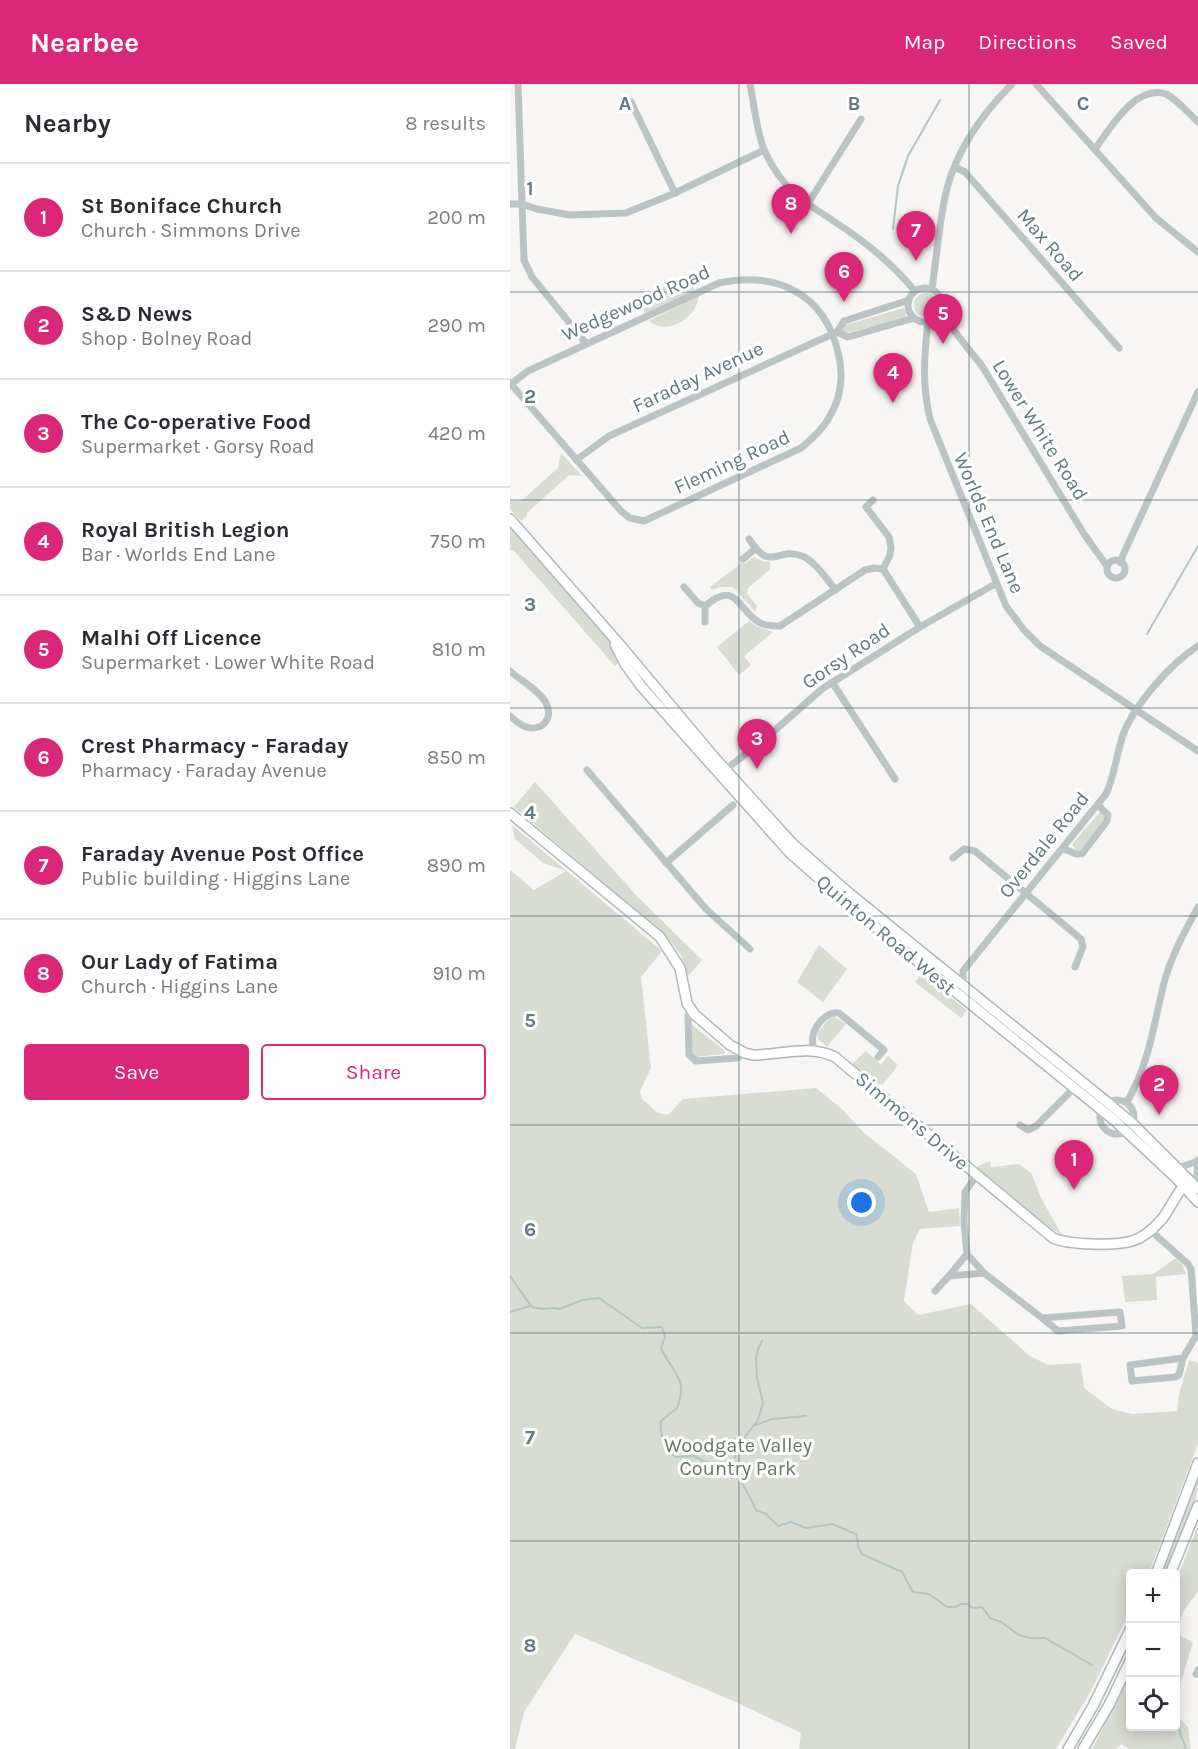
<!DOCTYPE html>
<html lang="en">
<head>
<meta charset="utf-8">
<style>
  body { margin:0; font-family:Karla,sans-serif; background:#f7f7f7; color:#2b2b33 }
  .controls { position:absolute; right:18px; bottom:18px; display:grid; overflow:hidden; border-radius:6px; box-shadow:0 3px 15px #0003 }
  .controls button { width:54px; height:54px; display:grid; place-items:center; padding:0; border:0; border-bottom:2px solid #e1e1e2; background:#fff; color:#2b2b33; font:30px sans-serif }
  .you { position:absolute; left:352px; top:1119px; width:21px; height:21px; margin:-15px; border:4px solid #fff; border-radius:50%; background:#1a73e8; box-shadow:0 0 0 9px #1a73e833 }
  .badge { display:grid; place-items:center; width:39px; height:39px; border-radius:50%; background:#db2777; color:#fff; font-size:20px; font-weight:700 }
  .pin { position:absolute; translate:-50% -50px; filter:drop-shadow(0 2px 3px #0008) }
  .pin::after { content:''; position:absolute; top:32px; width:21px; height:18px; background:inherit; clip-path:polygon(0 0,100% 0,50% 100%) }
  .list { margin:0; padding:0; list-style:none }
  h2 { display:flex; justify-content:space-between; align-items:center; height:78px; margin:0; padding:0 24px; font-size:26px }
  h2 small { font-size:20px; font-weight:400; color:#7c7c81 }
  .list li { display:grid; grid-template-columns:39px 1fr auto; gap:18px; align-items:center; box-sizing:border-box; height:108px; padding:0 24px; border-top:2px solid #e1e1e2 }
  .list b { display:block; font-size:22px; white-space:nowrap }
  .list p { margin:0; font-size:20px; white-space:nowrap; color:#7c7c81 }
  .list em { font-size:20px; font-style:normal; color:#7c7c81 }
  .actions { display:flex; gap:12px; padding:18px 24px }
  .actions a { flex:1; padding:14px 0; border:2px solid #db2777; border-radius:6px; text-align:center; font-size:21px; color:#db2777 }
  .actions .main { background:#db2777; color:#fff }
  .icon { flex:none; width:33px; height:33px; fill:none; stroke:currentColor; stroke-width:2; stroke-linecap:round; stroke-linejoin:round }
  .map { position:relative; flex:none; width:688px; height:1665px; overflow:hidden }
  header { display:flex; align-items:center; gap:36px; box-sizing:border-box; height:84px; padding:0 30px; background:#db2777; color:#fff }
  header strong { font-size:28px }
  nav { display:flex; gap:33px; margin-inline-start:auto; font-size:21px }
  main { display:flex }
  aside { flex:1; background:#fff }
  .map>svg:first-child { display:block }
  .green { fill:#d8dcd3 }
  .lines { fill:none; stroke-linecap:round; stroke-linejoin:round }
  .stream { stroke:#b3c5c5; stroke-width:2 }
  .secondary-casing { stroke:#aeb7b9; stroke-width:12 }
  .street { stroke:#bcc3c4; stroke-width:7 }
  .secondary { stroke:#fff; stroke-width:9 }
  .grid { fill:none; stroke:#63797e; stroke-width:1.5; stroke-opacity:0.55 }
  .labels { text-anchor:middle; dominant-baseline:central; stroke-width:6; stroke-linejoin:round; paint-order:stroke }
  .street-label { font-size:20px; fill:#63797e; stroke:#fff }
  .park-label { font-size:20px; fill:#6a7762; stroke:#fff }
  .grid-label { font-size:20px; text-anchor:middle; font-weight:bold; fill:#63797e; stroke:#fff; stroke-width:6; stroke-linejoin:round; paint-order:stroke }
</style>
</head>
<body>
<header>
<strong>Nearbee</strong>
<nav><a>Map</a><a>Directions</a><a>Saved</a></nav>
</header>
<main>
<aside>
<h2>Nearby<small>8 results</small></h2>
<ul class="list">
<li><span class="badge">1</span><div><b>St Boniface Church</b><p>Church · Simmons Drive</p></div><em>200 m</em></li>
<li><span class="badge">2</span><div><b>S&amp;D News</b><p>Shop · Bolney Road</p></div><em>290 m</em></li>
<li><span class="badge">3</span><div><b>The Co-operative Food</b><p>Supermarket · Gorsy Road</p></div><em>420 m</em></li>
<li><span class="badge">4</span><div><b>Royal British Legion</b><p>Bar · Worlds End Lane</p></div><em>750 m</em></li>
<li><span class="badge">5</span><div><b>Malhi Off Licence</b><p>Supermarket · Lower White Road</p></div><em>810 m</em></li>
<li><span class="badge">6</span><div><b>Crest Pharmacy - Faraday</b><p>Pharmacy · Faraday Avenue</p></div><em>850 m</em></li>
<li><span class="badge">7</span><div><b>Faraday Avenue Post Office</b><p>Public building · Higgins Lane</p></div><em>890 m</em></li>
<li><span class="badge">8</span><div><b>Our Lady of Fatima</b><p>Church · Higgins Lane</p></div><em>910 m</em></li>
</ul>
<div class="actions"><a class="main">Save</a><a>Share</a></div>
</aside>
<div class="map">
<svg width="688" height="1665" viewBox="0 0 688 1665">
  <rect width="100%" height="100%" fill="#f7f6f4"/>
  <g class="green">
    <path d="M 163,199 L 177,199 L 185,204 L 183,208 L 134,229 C 134,211 148,206 163,199 Z"/>
    <circle cx="416" cy="221" r="12"/>
    <path d="M 189,211 C 188,233 157,253 139,237 Z"/>
    <path d="M 394,224 L 397,234 L 336,249 L 332,248 L 331,245 L 335,241 Z"/>
    <path d="M 51,369 L 72,392 L 59,391 L 17,429 L 17,432 L 11,437 L 0,425 L 0,417 L 11,417 L 48,384 Z"/>
    <path d="M 0,440 L 106,565 L 109,577 L 105,582 L 4,467 L 0,466 Z"/>
    <path d="M 244,473 L 252,477 L 260,478 L 260,485 L 238,504 L 237,510 L 247,522 L 245,527 L 223,503 L 210,503 L 202,506 L 200,503 L 233,478 L 234,480 Z"/>
    <path d="M 239,537 L 248,543 L 263,548 L 234,572 L 241,581 L 229,591 L 207,563 Z"/>
    <path d="M 25,698 L 124,809 L 192,876 L 178,892 L 171,871 L 157,853 L 4,723 Z"/>
    <path d="M 590,728 L 593,729 L 595,734 L 571,766 L 566,766 L 562,760 Z"/>
    <path d="M 2,741 L 152,867 L 131,893 L 141,984 L 130,1007 L 132,1015 L 148,1029 L 158,1031 L 173,1015 L 306,1004 L 333,1026 L 353,1048 L 406,1090 L 419,1128 L 449,1124 L 450,1142 L 410,1145 L 403,1159 L 394,1217 L 408,1231 L 461,1220 L 520,1272 L 538,1281 L 571,1279 L 574,1304 L 602,1325 L 622,1330 L 667,1327 L 669,1310 L 679,1276 L 688,1279 L 688,1360 L 639,1489 L 620,1490 L 620,1527 L 581,1607 L 546,1665 L 289,1665 L 291,1649 L 228,1619 L 65,1550 L 14,1628 L 5,1665 L 0,1665 L 0,786 L 24,806 L 56,787 L 33,779 L 5,755 Z"/>
    <path d="M 309,861 L 337,885 L 313,918 L 287,898 Z"/>
    <path d="M 411,890 L 457,926 L 451,934 L 405,898 Z"/>
    <path d="M 325,933 L 336,940 L 317,963 L 308,955 L 307,949 L 320,934 Z"/>
    <path d="M 181,940 L 215,967 L 214,970 L 186,973 L 182,969 Z"/>
    <path d="M 356,967 L 371,981 L 378,972 L 387,980 L 385,986 L 372,1001 L 367,999 L 342,980 Z"/>
    <path d="M 480,1077 L 481,1083 L 509,1080 L 522,1090 L 531,1114 L 552,1151 L 539,1143 L 466,1083 Z"/>
    <path d="M 666,1174 L 672,1180 L 676,1190 L 646,1193 L 647,1216 L 615,1218 L 612,1192 L 643,1190 Z"/>
    <path d="M 688,1394 C 688,1427 668,1460 656,1489 L 651,1490 Z"/>
    <path d="M 688,1441 L 688,1508 L 674,1526 L 666,1546 L 666,1497 Z"/>
    <path d="M 666,1550 L 683,1558 L 672,1595 L 666,1607 Z"/>
    <path d="M 620,1592 L 620,1642 L 666,1642 L 666,1631 L 678,1643 L 681,1665 L 618,1665 L 612,1660 L 606,1665 L 582,1665 Z"/>
  </g>
  <g class="lines">
    <g class="stream">
      <path d="M 383,145 L 388,102 L 398,72 L 430,16"/>
      <path d="M 637,550 L 688,462"/>
      <path d="M 0,1192 L 21,1222 C 32,1228 40,1222 50,1225 L 72,1216 L 89,1214 L 132,1244 L 152,1243 L 155,1253 L 151,1264 C 162,1289 179,1294 167,1324 L 151,1337 C 149,1351 155,1365 166,1373 L 184,1372 L 211,1386 L 225,1385 C 231,1400 240,1411 246,1426 L 256,1430 L 268,1442 L 281,1438 L 296,1444 L 322,1440 L 346,1450 L 349,1465 L 352,1470 L 392,1488 L 403,1508 L 419,1510 L 437,1523 L 445,1523 L 451,1520 L 457,1520 L 463,1524 L 472,1523 L 480,1534 L 491,1538 L 509,1551 L 520,1554 L 535,1554 L 582,1581"/>
      <path d="M 0,1228 L 20,1222"/>
      <path d="M 246,1341 L 262,1335 L 296,1332"/>
      <path d="M 225,1374 L 229,1360 L 248,1336 L 253,1319 L 247,1294 L 246,1275 L 248,1265 L 252,1257"/>
      <path d="M 666,1637 L 676,1665"/>
    </g>
    <defs>
      <g id="secondary">
        <path d="M 0,435 L 111,562 L 204,673 L 283,760 L 339,809 L 597,1018 L 623,1040 L 688,1105"/>
        <path d="M 105,560 L 115,580 L 131,602 L 280,769 L 347,828 L 604,1036 L 665,1093 L 688,1118"/>
        <path d="M 0,729 L 150,853 L 170,884 L 177,919 L 184,930 L 220,961 L 235,969 L 243,971 C 270,971 300,960 325,973 L 543,1154 C 560,1161 605,1162 622,1157 C 633,1154 645,1143 652,1135 C 662,1122 667,1107 679,1096"/>
        <path d="M 646,1490 L 688,1379"/>
        <path d="M 660,1490 L 688,1422"/>
        <path d="M 558,1665 L 583,1622 L 620,1546"/>
        <path d="M 573,1665 L 599,1621 L 620,1577"/>
      </g>
    </defs>
    <use href="#secondary" class="secondary-casing"/>
    <g class="street">
      <path d="M 8,0 L 12,120 L 27,125 L 60,131 L 116,129 L 165,109 L 254,66"/>
      <path d="M 240,0 C 244,19 247,51 255,68 C 277,116 309,124 348,154 C 369,169 388,187 405,207"/>
      <path d="M 526,0 L 646,134 L 688,168"/>
      <path d="M 121,18 L 165,109"/>
      <path d="M 585,65 C 600,45 625,0 656,10 C 668,16 678,29 688,38"/>
      <path d="M 445,83 L 455,88 L 609,264"/>
      <path d="M 0,120 L 12,120 L 14,176 L 22,193 L 76,259"/>
      <path d="M 297,121 L 351,35"/>
      <circle cx="415" cy="221" r="17"/>
      <path d="M 422,204 C 427,172 429,137 437,104 C 448,64 473,29 502,0"/>
      <path d="M 430,229 L 472,282 L 574,450 L 597,482"/>
      <path d="M 418,238 C 414,273 412,300 420,335 L 496,522 L 514,546 L 530,562 L 688,667"/>
      <path d="M 327,248 L 338,253 L 404,234"/>
      <path d="M 0,299 L 1,300 L 111,427 L 120,434 L 134,437 L 291,364 C 304,353 316,342 323,326 C 332,309 333,286 328,268 C 314,209 266,187 209,199 L 18,287 L 1,300"/>
      <path d="M 66,376 L 99,352 L 327,248 L 334,237 L 399,216"/>
      <path d="M 363,416 L 356,423 L 379,453 L 381,463 L 380,471 L 373,485"/>
      <path d="M 239,455 C 262,490 266,462 292,472 C 306,478 316,495 326,506"/>
      <path d="M 233,475 L 245,465"/>
      <circle cx="606" cy="485" r="9"/>
      <path d="M 611,479 L 613,471 L 688,308"/>
      <path d="M 174,503 L 188,519 L 195,522"/>
      <path d="M 195,538 L 195,522 C 225,496 227,523 247,537 C 252,541 263,542 270,542 L 355,486 L 364,484 L 373,485 L 410,543"/>
      <path d="M 0,587 C 11,597 29,606 36,619 C 44,634 32,648 16,643 C 10,641 5,636 0,632"/>
      <path d="M 322,598 L 385,695"/>
      <path d="M 77,686 L 196,825 L 240,865"/>
      <path d="M 215,686 L 256,654 L 312,605 L 410,543 L 485,500"/>
      <path d="M 554,765 L 566,770 L 572,770 L 597,737 L 598,731 L 589,722"/>
      <path d="M 443,774 L 454,765 L 465,767 L 571,855 L 573,863 L 565,883"/>
      <path d="M 156,779 L 223,721"/>
      <path d="M 453,902 L 453,887 L 596,710 C 605,691 606,671 613,651 C 624,621 661,579 688,562"/>
      <path d="M 180,924 L 178,933 L 179,971 L 186,977 L 227,974 L 235,969"/>
      <path d="M 303,967 C 303,962 302,955 303,951 C 306,940 317,927 329,929 L 374,966 L 368,973"/>
      <circle cx="607" cy="1033" r="17"/>
      <path d="M 617,1018 C 640,977 643,943 654,899 C 661,872 675,847 688,823"/>
      <path d="M 510,1041 L 518,1046 L 526,1042 L 564,1004"/>
      <path d="M 668,1084 L 688,1077"/>
      <path d="M 467,1091 L 455,1108 L 454,1138 L 457,1170 L 474,1189 L 532,1234 L 610,1228 L 612,1242 L 548,1247 L 532,1234"/>
      <path d="M 686,1103 L 688,1076"/>
      <path d="M 640,1146 L 678,1180 L 681,1185 L 686,1252 L 673,1274 L 620,1281 L 622,1297 L 665,1293 L 669,1291 L 673,1274"/>
      <path d="M 457,1170 L 439,1192 L 474,1189"/>
      <path d="M 425,1207 L 439,1192"/>
      <path d="M 686,1590 L 688,1586"/>
    </g>
    <use href="#secondary" class="secondary"/>
  </g>
  <path class="grid" d="M 229,0 L 229,1665M 459,0 L 459,1665M 0,208 L 688,208M 0,416 L 688,416M 0,624 L 688,624M 0,832 L 688,832M 0,1041 L 688,1041M 0,1249 L 688,1249M 0,1457 L 688,1457"/>
  <g class="labels">
    <g class="street-label">
      <text transform="translate(540 161) rotate(49)">Max Road</text>
      <text transform="translate(126 219) rotate(-24)">Wedgewood Road</text>
      <text transform="translate(188 293) rotate(-25)">Faraday Avenue</text>
      <text transform="translate(530 346) rotate(58)">Lower White Road</text>
      <text transform="translate(222 378) rotate(-25)">Fleming Road</text>
      <text transform="translate(479 439) rotate(67)">Worlds End Lane</text>
      <text transform="translate(336 572) rotate(-34)">Gorsy Road</text>
      <text transform="translate(534 761) rotate(-51)">Overdale Road</text>
      <text transform="translate(376 851) rotate(40)">Quinton Road West</text>
      <text transform="translate(402 1037) rotate(40)">Simmons Drive</text>
    </g>
    <g class="park-label">
      <text x="228" y="1361">Woodgate Valley<tspan x="228" dy="23">Country Park</tspan></text>
    </g>
  </g>
  <g class="grid-label">
    <text x="115" y="26">A</text>
    <text x="344" y="26">B</text>
    <text x="573" y="26">C</text>
    <text x="20" y="111">1</text>
    <text x="20" y="319">2</text>
    <text x="20" y="527">3</text>
    <text x="20" y="735">4</text>
    <text x="20" y="943">5</text>
    <text x="20" y="1152">6</text>
    <text x="20" y="1360">7</text>
    <text x="20" y="1568">8</text>
  </g>
</svg>
<div class="controls">
<button>+</button>
<button>−</button>
<button><svg class="icon" aria-label="locate" viewBox="0 0 24 24"><circle cx="12" cy="12" r="6"/><path d="M12 2v4M12 18v4M2 12h4M18 12h4"/></svg></button>
</div>
<div class="you"></div>
<div class="pin badge" style="left:564px;top:1106px">1</div>
<div class="pin badge" style="left:649px;top:1031px">2</div>
<div class="pin badge" style="left:247px;top:685px">3</div>
<div class="pin badge" style="left:383px;top:319px">4</div>
<div class="pin badge" style="left:433px;top:260px">5</div>
<div class="pin badge" style="left:334px;top:218px">6</div>
<div class="pin badge" style="left:406px;top:177px">7</div>
<div class="pin badge" style="left:281px;top:150px">8</div>
</div>
</main>
</body>
</html>
